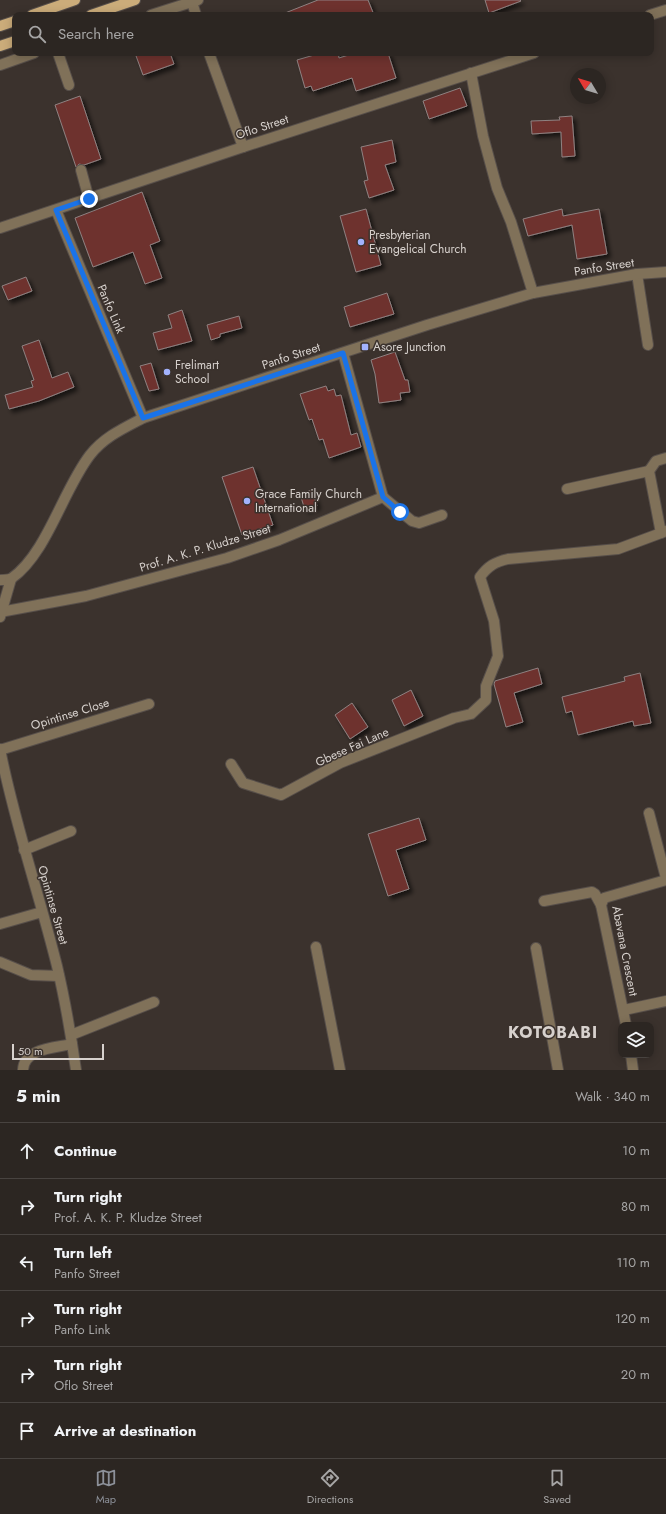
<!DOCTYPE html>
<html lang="en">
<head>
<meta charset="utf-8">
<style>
  body { margin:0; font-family:Jost,sans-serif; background:#38322f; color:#f1f3f6 }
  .controls { position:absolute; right:12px; bottom:12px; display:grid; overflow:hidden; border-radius:8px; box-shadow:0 2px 10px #0003 }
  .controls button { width:36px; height:36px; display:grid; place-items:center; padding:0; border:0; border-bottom:1px solid #484340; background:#2c2622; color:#f1f3f6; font:20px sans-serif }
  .compass { position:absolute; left:570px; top:68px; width:36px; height:36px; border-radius:50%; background:#2c2622; box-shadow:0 2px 10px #0003; rotate:308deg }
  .scale { position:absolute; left:12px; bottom:10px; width:92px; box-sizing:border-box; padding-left:4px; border:2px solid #d7d1cd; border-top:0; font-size:11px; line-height:14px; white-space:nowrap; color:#d7d1cd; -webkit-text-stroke:3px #3b322d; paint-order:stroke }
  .stop { position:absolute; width:12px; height:12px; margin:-9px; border:3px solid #1a73e8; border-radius:50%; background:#fff }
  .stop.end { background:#1a73e8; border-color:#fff; box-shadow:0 1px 4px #0008 }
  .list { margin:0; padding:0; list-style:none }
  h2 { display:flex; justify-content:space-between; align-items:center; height:52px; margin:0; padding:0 16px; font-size:17px }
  h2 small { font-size:13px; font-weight:400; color:#a6a5a5 }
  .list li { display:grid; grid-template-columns:26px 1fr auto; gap:12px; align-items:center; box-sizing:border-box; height:56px; padding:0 16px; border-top:1px solid #484340 }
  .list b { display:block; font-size:15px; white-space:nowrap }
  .list p { margin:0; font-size:13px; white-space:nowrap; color:#a6a5a5 }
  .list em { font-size:13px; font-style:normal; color:#a6a5a5 }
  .icon { flex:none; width:22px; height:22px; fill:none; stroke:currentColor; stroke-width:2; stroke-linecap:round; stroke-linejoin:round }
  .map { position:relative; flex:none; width:666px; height:1070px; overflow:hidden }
  .search { position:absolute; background:#2c2622; box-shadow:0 2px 10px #0003; left:12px; right:12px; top:12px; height:44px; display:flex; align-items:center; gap:10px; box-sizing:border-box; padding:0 14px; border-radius:8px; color:#a6a5a5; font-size:15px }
  .sheet { height:388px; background:#2c2622 }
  nav { display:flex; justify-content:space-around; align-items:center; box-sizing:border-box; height:56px; border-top:1px solid #484340; background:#2c2622; font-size:11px; color:#a6a5a5 }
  nav a { display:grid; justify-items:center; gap:2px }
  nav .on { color:#8c9099 }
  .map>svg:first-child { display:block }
  .building { fill:#6e312f; stroke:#8f8281; filter:url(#shadow) }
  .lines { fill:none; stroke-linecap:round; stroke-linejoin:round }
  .minor-casing { stroke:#574f4a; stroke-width:12 }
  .major-casing { stroke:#574f4a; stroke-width:12 }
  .minor { stroke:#807159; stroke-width:10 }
  .major { stroke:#cbac7a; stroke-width:10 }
  .route { stroke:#1a73e8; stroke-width:5 }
  .poi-dot { fill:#a2b2fd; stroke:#3b322d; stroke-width:1.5 }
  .labels { text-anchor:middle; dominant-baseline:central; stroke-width:3; stroke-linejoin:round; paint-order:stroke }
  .street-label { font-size:12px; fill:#d7d1cd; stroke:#3b322d }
  .poi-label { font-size:12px; fill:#d7d1cd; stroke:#3b322d; text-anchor:start }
  .district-label { font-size:16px; font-weight:bold; letter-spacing:1px; fill:#d7d1cd; stroke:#3b322d }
</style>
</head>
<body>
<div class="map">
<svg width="666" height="1070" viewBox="0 0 666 1070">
  <defs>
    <filter id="shadow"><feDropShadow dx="3.5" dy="3.5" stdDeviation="2" flood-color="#0009"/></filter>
  </defs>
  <rect width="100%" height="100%" fill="#3b322d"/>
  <g class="building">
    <path d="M 318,0 L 368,0 L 374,15 L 280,15 Z"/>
    <path d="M 485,0 L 520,0 L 521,1 L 489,13 Z"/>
    <path d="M 135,53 L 170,53 L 174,64 L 143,75 Z"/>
    <path d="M 321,53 L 338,53 L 339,58 L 355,53 L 388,53 L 396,78 L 356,91 L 352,78 L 313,91 L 311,86 L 305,88 L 297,60 Z"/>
    <path d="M 460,88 L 467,106 L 429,119 L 423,101 Z"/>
    <path d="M 80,96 L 101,159 L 84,165 L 79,164 L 76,167 L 55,105 Z"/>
    <path d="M 572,116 L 575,156 L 562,157 L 561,132 L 532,134 L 531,121 L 560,120 L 559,117 Z"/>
    <path d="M 392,140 L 396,162 L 385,165 L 394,190 L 369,198 L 364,181 L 368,180 L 361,147 Z"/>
    <path d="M 142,192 L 160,241 L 150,245 L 162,278 L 145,284 L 133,252 L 93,267 L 75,218 Z"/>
    <path d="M 366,209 L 381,265 L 356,272 L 340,216 Z"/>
    <path d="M 562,209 L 563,216 L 599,209 L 607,254 L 577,259 L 572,225 L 528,236 L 523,219 Z"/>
    <path d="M 26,277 L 32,291 L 8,300 L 2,286 Z"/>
    <path d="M 387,293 L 394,314 L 350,327 L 344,307 Z"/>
    <path d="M 182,310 L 192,341 L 158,350 L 153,333 L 172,328 L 168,315 Z"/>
    <path d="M 239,316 L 242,328 L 220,334 L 220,337 L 211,340 L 207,325 Z"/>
    <path d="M 39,340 L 52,378 L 68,372 L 74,387 L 39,401 L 9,409 L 5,395 L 33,387 L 31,381 L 34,380 L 22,346 Z"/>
    <path d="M 395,352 L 405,380 L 408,380 L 410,392 L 400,393 L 401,400 L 379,403 L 375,374 L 371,360 Z"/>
    <path d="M 151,363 L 159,389 L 149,391 L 140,366 Z"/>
    <path d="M 326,386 L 328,391 L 334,389 L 336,396 L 341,395 L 351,435 L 357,433 L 361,447 L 329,458 L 323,439 L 319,440 L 312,419 L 309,420 L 300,394 Z"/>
    <path d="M 253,467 L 273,525 L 242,535 L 222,477 Z"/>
    <path d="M 312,490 L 317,506 L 305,510 L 300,494 Z"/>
    <path d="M 538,668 L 542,684 L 514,693 L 523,722 L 506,727 L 494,684 L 495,681 Z"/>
    <path d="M 640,673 L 651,723 L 634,726 L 633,721 L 578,735 L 572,711 L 566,713 L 562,697 L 625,681 L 624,677 Z"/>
    <path d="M 411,690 L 423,716 L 404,726 L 392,700 Z"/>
    <path d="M 352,703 L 368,727 L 350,739 L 335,715 Z"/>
    <path d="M 419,818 L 426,840 L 396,850 L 409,889 L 388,896 L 368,834 Z"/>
  </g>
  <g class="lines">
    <defs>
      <g id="minor">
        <path d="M 192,2 L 196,15"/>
        <path d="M 151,15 L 198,0"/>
        <path d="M 650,15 L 666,10"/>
        <path d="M 58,53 L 69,85"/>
        <path d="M 209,53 L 243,147"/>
        <path d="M 0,65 L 34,53"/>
        <path d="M 471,73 L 483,136 L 497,188 L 511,222 L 533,293"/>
        <path d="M 81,170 L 89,199"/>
        <path d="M 56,210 L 143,418"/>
        <path d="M 0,228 L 243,147 L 534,53"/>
        <path d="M 637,274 L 648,345"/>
        <path d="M 343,353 L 383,497"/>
        <path d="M 666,458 L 656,461 L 649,471 L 661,533 L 666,531"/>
        <path d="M 567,489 L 649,471"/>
        <path d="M 383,497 L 412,521 L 419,523 L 442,515"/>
        <path d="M 0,580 C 4,580 9,580 12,578 C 47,553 63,490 90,455 C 104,437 124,428 143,418 L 427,325 L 533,293 L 637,274 L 666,272"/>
        <path d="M 0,612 L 86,596 L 227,558 L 279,540 L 383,497"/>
        <path d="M 0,617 L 11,579"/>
        <path d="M 0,749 C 14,822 39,893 57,966 C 65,1000 71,1035 76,1070"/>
        <path d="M 0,750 L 149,704"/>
        <path d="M 231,764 L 243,783 L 281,795 L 340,763 L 454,718 L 471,714 L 486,700 L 486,686 L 498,656 L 494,621 L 480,577 C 488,566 495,562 508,559 L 618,549 L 661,533"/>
        <path d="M 649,813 L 666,878"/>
        <path d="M 24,850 L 71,831"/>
        <path d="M 544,901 L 592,892 L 595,894 L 601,905"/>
        <path d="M 0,924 L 42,912"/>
        <path d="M 316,947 L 340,1070"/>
        <path d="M 536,948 L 558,1070"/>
        <path d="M 0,962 L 31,975 L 59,976"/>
        <path d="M 624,1010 L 666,1001"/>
        <path d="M 626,1025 L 601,905 L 604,898 L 666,880"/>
        <path d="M 71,1035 L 154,1002"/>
        <path d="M 631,1055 L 633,1070"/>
        <path d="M 23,1070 C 24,1048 55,1048 72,1044"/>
      </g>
      <g id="major">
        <path d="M 32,15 L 75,0"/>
        <path d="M 91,15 L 135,0"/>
        <path d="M 0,26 L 15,21"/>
        <path d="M 0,46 L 15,41"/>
      </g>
    </defs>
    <use href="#minor" class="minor-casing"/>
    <use href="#major" class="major-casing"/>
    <use href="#minor" class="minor"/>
    <use href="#major" class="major"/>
  </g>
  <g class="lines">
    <path class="route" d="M 89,199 L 56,210 L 143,418 L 343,353 L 383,497 L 400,512"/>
  </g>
  <g class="poi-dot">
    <circle cx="361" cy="242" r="4"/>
    <rect x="361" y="343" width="8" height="8" rx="2"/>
    <circle cx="167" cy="372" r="4"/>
    <circle cx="247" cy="501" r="4"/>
  </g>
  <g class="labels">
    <g class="street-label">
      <text transform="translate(262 127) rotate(-18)">Oflo Street</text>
      <text transform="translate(604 267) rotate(-9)">Panfo Street</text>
      <text transform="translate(111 309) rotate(67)">Panfo Link</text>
      <text transform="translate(291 356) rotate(-18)">Panfo Street</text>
      <text transform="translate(205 548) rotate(-17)">Prof. A. K. P. Kludze Street</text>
      <text transform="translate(70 714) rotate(-17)">Opintinse Close</text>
      <text transform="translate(352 747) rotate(-24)">Gbese Fai Lane</text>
      <text transform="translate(53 905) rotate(74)">Opintinse Street</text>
      <text transform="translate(625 951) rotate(79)">Abavana Crescent</text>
    </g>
    <g class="poi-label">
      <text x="369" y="235">Presbyterian<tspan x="369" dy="14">Evangelical Church</tspan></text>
      <text x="373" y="347">Asore Junction</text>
      <text x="175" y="365">Frelimart<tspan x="175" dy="14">School</tspan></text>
      <text x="255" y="494">Grace Family Church<tspan x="255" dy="14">International</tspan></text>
    </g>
    <g class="district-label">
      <text x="553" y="1032">KOTOBABI</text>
    </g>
  </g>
</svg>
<div class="controls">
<button><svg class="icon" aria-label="layers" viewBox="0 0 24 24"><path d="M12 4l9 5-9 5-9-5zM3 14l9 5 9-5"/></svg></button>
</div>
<svg class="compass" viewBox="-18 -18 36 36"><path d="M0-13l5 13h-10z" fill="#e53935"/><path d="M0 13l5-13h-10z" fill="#a6a5a5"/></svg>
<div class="scale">50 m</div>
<div class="stop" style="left:400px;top:512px"></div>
<div class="stop end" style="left:89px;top:199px"></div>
<div class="search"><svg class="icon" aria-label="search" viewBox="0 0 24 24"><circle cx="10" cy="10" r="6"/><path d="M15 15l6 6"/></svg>Search here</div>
</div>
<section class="sheet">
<h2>5 min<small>Walk · 340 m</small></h2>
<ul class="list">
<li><svg class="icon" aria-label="ahead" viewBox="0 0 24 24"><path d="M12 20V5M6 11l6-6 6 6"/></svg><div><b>Continue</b></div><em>10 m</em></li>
<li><svg class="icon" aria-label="right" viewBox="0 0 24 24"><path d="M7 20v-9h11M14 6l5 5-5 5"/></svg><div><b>Turn right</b><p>Prof. A. K. P. Kludze Street</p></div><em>80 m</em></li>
<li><svg class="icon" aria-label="left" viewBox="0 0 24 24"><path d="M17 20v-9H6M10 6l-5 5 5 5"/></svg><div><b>Turn left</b><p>Panfo Street</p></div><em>110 m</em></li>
<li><svg class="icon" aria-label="right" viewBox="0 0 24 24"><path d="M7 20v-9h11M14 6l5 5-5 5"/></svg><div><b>Turn right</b><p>Panfo Link</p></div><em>120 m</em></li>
<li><svg class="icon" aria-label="right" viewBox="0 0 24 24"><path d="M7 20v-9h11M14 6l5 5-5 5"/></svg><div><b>Turn right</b><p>Oflo Street</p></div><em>20 m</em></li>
<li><svg class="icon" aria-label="arrive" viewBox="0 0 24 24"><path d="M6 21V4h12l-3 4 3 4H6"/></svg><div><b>Arrive at destination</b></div></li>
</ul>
</section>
<nav>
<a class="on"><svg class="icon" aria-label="map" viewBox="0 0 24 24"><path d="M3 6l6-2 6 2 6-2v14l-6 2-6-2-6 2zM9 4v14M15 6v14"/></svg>Map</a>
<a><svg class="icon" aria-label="directions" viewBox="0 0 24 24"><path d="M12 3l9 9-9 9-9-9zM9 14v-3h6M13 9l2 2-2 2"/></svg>Directions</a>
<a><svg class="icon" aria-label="saved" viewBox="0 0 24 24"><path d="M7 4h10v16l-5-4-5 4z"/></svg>Saved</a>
</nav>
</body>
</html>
